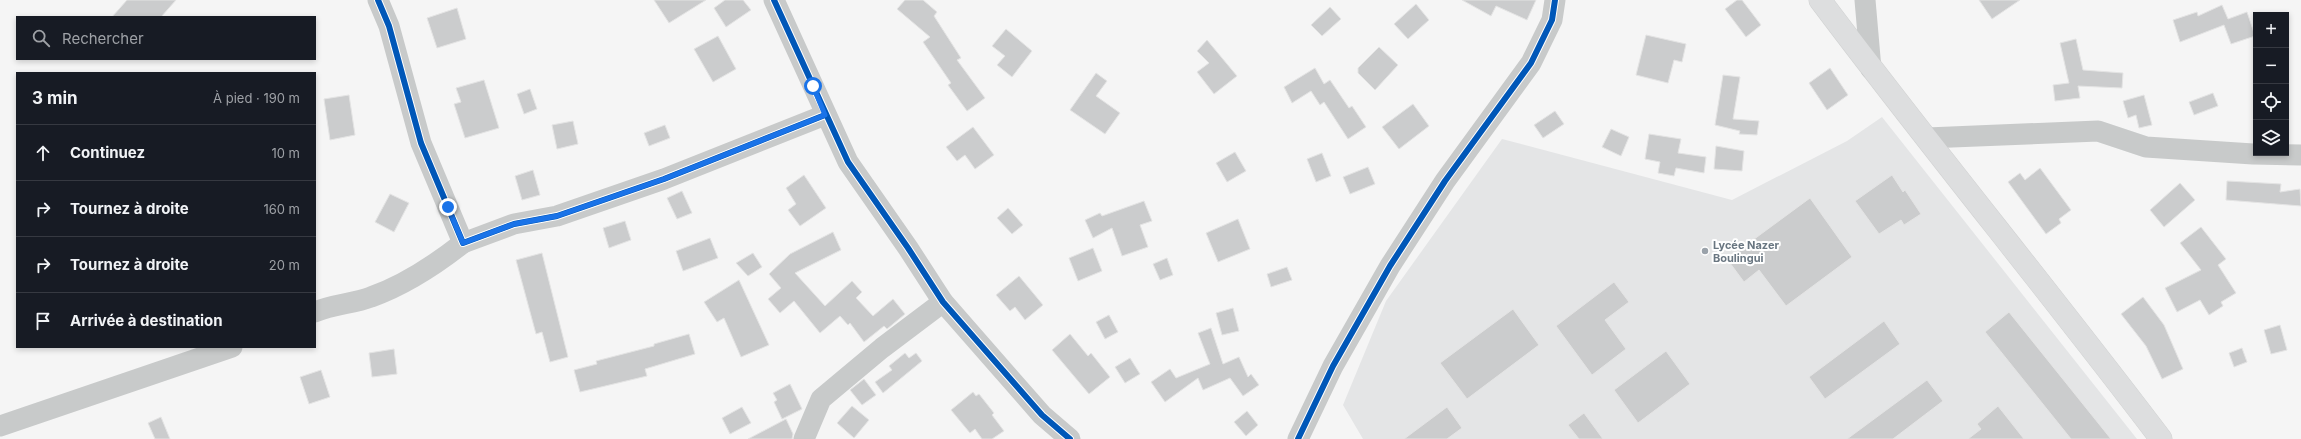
<!DOCTYPE html>
<html lang="fr">
<head>
<meta charset="utf-8">
<style>
  body { margin:0; font-family:Inter,sans-serif; background:#20242c; color:#f1f3f6 }
  .controls { position:absolute; right:12px; top:12px; display:grid; overflow:hidden; border-radius:0px; box-shadow:0 2px 6px #0003 }
  .controls button { width:36px; height:36px; display:grid; place-items:center; padding:0; border:0; border-bottom:1px solid #363941; background:#171b24; color:#f1f3f6; font:20px sans-serif }
  .stop { position:absolute; width:12px; height:12px; margin:-9px; border:3px solid #1a73e8; border-radius:50%; background:#fff }
  .stop.end { background:#1a73e8; border-color:#fff; box-shadow:0 1px 4px #0008 }
  .list { margin:0; padding:0; list-style:none }
  h2 { display:flex; justify-content:space-between; align-items:center; height:52px; margin:0; padding:0 16px; font-size:17px }
  h2 small { font-size:13px; font-weight:400; color:#9ea1a6 }
  .list li { display:grid; grid-template-columns:26px 1fr auto; gap:12px; align-items:center; box-sizing:border-box; height:56px; padding:0 16px; border-top:1px solid #363941 }
  .list b { display:block; font-size:15px; white-space:nowrap }
  .list em { font-size:13px; font-style:normal; color:#9ea1a6 }
  .icon { flex:none; width:22px; height:22px; fill:none; stroke:currentColor; stroke-width:2; stroke-linecap:round; stroke-linejoin:round }
  .map { position:relative; flex:none; width:2301px; height:439px; overflow:hidden }
  .search { position:absolute; background:#171b24; box-shadow:0 2px 6px #0003; left:16px; top:16px; width:300px; height:44px; display:flex; align-items:center; gap:10px; box-sizing:border-box; padding:0 14px; border-radius:0px; color:#9ea1a6; font-size:15px }
  .panel { position:absolute; background:#171b24; box-shadow:0 2px 6px #0003; left:16px; top:72px; width:300px; height:276px; border-radius:0px }
  .map>svg:first-child { display:block }
  .built { fill:#e4e5e6 }
  .building { fill:#cbcccd; stroke:#e4e4e4 }
  .lines { fill:none; stroke-linecap:round; stroke-linejoin:round }
  .highway-casing { stroke:#d1d2d2; stroke-width:23 }
  .minor { stroke:#c8caca; stroke-width:21 }
  .highway { stroke:#dddedf; stroke-width:22 }
  .cycleway-casing { stroke:#fff; stroke-width:8 }
  .cycleway { stroke:#0057b8; stroke-width:6 }
  .route { stroke:#1a73e8; stroke-width:5 }
  .poi-dot { fill:#9aa2aa; stroke:#fff; stroke-width:1.5 }
  .labels { text-anchor:middle; dominant-baseline:central; stroke-width:4; stroke-linejoin:round; paint-order:stroke }
  .poi-label { font-size:11px; font-weight:bold; fill:#697681; stroke:#fff; text-anchor:start }
</style>
</head>
<body>
<div class="map">
<svg width="2301" height="439" viewBox="0 0 2301 439">
  <rect width="100%" height="100%" fill="#f5f5f5"/>
  <path class="built" d="M 1882,117 L 2137,439 L 1363,439 L 1343,405 L 1386,301 L 1502,139 L 1732,200 L 1847,141 Z"/>
  <g class="building">
    <path d="M 127,0 L 176,0 L 161,17 L 112,17 Z"/>
    <path d="M 654,0 L 706,0 L 669,23 Z"/>
    <path d="M 725,0 L 743,0 L 751,10 L 726,27 L 714,8 Z"/>
    <path d="M 905,0 L 923,0 L 937,12 L 934,16 L 961,58 L 957,60 L 985,98 L 967,111 L 948,85 L 951,83 L 923,42 L 930,37 L 897,9 Z"/>
    <path d="M 1462,0 L 1536,0 L 1527,20 L 1496,6 L 1491,16 Z"/>
    <path d="M 1737,0 L 1742,0 L 1761,25 L 1746,37 L 1725,9 Z"/>
    <path d="M 1979,0 L 2020,0 L 1992,19 Z"/>
    <path d="M 1416,4 L 1429,20 L 1408,39 L 1394,24 Z"/>
    <path d="M 2222,5 L 2228,19 L 2247,12 L 2255,36 L 2231,44 L 2224,25 L 2180,42 L 2173,20 L 2197,12 L 2198,16 Z"/>
    <path d="M 1330,7 L 1341,19 L 1322,36 L 1311,25 Z"/>
    <path d="M 457,8 L 466,39 L 437,48 L 427,18 Z"/>
    <path d="M 1006,29 L 1032,51 L 1012,77 L 997,65 L 1005,56 L 992,46 Z"/>
    <path d="M 1646,35 L 1686,44 L 1682,62 L 1674,60 L 1668,83 L 1636,75 Z"/>
    <path d="M 718,36 L 736,69 L 713,82 L 694,49 Z"/>
    <path d="M 2076,39 L 2083,70 L 2123,73 L 2122,88 L 2078,86 L 2080,98 L 2055,101 L 2053,85 L 2069,83 L 2060,43 Z"/>
    <path d="M 1207,40 L 1237,76 L 1214,94 L 1197,72 L 1209,63 L 1197,51 Z"/>
    <path d="M 1379,47 L 1398,65 L 1375,90 L 1358,73 L 1358,68 Z"/>
    <path d="M 1315,68 L 1324,84 L 1330,80 L 1349,108 L 1352,106 L 1366,127 L 1348,139 L 1324,102 L 1320,105 L 1311,91 L 1292,103 L 1284,87 Z"/>
    <path d="M 1830,68 L 1848,95 L 1827,110 L 1809,83 Z"/>
    <path d="M 1096,73 L 1107,81 L 1096,96 L 1120,113 L 1105,134 L 1070,110 Z"/>
    <path d="M 1723,75 L 1740,77 L 1733,119 L 1759,121 L 1757,135 L 1739,134 L 1740,131 L 1715,125 Z"/>
    <path d="M 484,80 L 499,128 L 465,138 L 454,104 L 461,102 L 456,88 Z"/>
    <path d="M 530,89 L 537,109 L 524,114 L 517,94 Z"/>
    <path d="M 2213,93 L 2218,106 L 2194,115 L 2189,102 Z"/>
    <path d="M 349,95 L 355,135 L 330,140 L 324,99 Z"/>
    <path d="M 2144,95 L 2152,125 L 2139,128 L 2136,115 L 2128,118 L 2123,101 Z"/>
    <path d="M 1413,104 L 1429,126 L 1399,149 L 1382,127 Z"/>
    <path d="M 1555,111 L 1564,124 L 1543,138 L 1534,125 Z"/>
    <path d="M 573,121 L 578,144 L 557,149 L 552,125 Z"/>
    <path d="M 665,125 L 670,138 L 649,146 L 644,133 Z"/>
    <path d="M 973,127 L 994,155 L 975,169 L 965,155 L 957,161 L 946,147 Z"/>
    <path d="M 1611,129 L 1629,137 L 1621,156 L 1602,147 Z"/>
    <path d="M 1649,134 L 1681,139 L 1678,153 L 1706,157 L 1704,173 L 1676,168 L 1674,176 L 1658,173 L 1660,162 L 1645,159 Z"/>
    <path d="M 1716,146 L 1744,151 L 1742,171 L 1714,169 Z"/>
    <path d="M 1235,152 L 1246,171 L 1227,182 L 1216,163 Z"/>
    <path d="M 1322,153 L 1331,176 L 1316,182 L 1307,159 Z"/>
    <path d="M 1368,167 L 1375,184 L 1350,194 L 1343,177 Z"/>
    <path d="M 2040,168 L 2071,210 L 2059,219 L 2061,223 L 2046,234 L 2008,182 L 2020,173 L 2025,180 Z"/>
    <path d="M 533,170 L 540,195 L 522,200 L 515,176 Z"/>
    <path d="M 804,175 L 826,208 L 800,226 L 788,210 L 796,204 L 786,188 Z"/>
    <path d="M 1892,175 L 1903,192 L 1905,190 L 1921,214 L 1904,225 L 1901,220 L 1879,234 L 1855,201 Z"/>
    <path d="M 2227,181 L 2281,184 L 2280,192 L 2300,189 L 2301,206 L 2226,200 Z"/>
    <path d="M 2180,183 L 2195,200 L 2164,227 L 2150,210 Z"/>
    <path d="M 682,191 L 692,213 L 677,219 L 667,198 Z"/>
    <path d="M 390,194 L 409,203 L 394,232 L 375,222 Z"/>
    <path d="M 1810,198 L 1852,257 L 1786,306 L 1759,270 L 1744,282 L 1727,259 Z"/>
    <path d="M 1144,201 L 1152,221 L 1140,225 L 1148,247 L 1122,256 L 1112,228 L 1093,238 L 1085,220 L 1100,213 L 1102,216 Z"/>
    <path d="M 1008,208 L 1023,225 L 1012,234 L 997,218 Z"/>
    <path d="M 1238,219 L 1250,249 L 1218,262 L 1206,233 Z"/>
    <path d="M 625,221 L 631,240 L 609,248 L 603,228 Z"/>
    <path d="M 2201,227 L 2226,259 L 2218,265 L 2236,293 L 2221,302 L 2223,306 L 2209,315 L 2200,300 L 2177,312 L 2165,288 L 2201,270 L 2180,243 Z"/>
    <path d="M 833,232 L 841,250 L 795,273 L 825,306 L 852,281 L 862,292 L 856,298 L 873,316 L 893,299 L 905,314 L 887,329 L 884,326 L 864,342 L 850,323 L 848,325 L 840,316 L 820,333 L 794,301 L 780,313 L 768,299 L 781,288 L 769,274 L 790,254 Z"/>
    <path d="M 710,238 L 718,258 L 683,271 L 676,251 Z"/>
    <path d="M 1093,248 L 1102,271 L 1078,281 L 1069,258 Z"/>
    <path d="M 542,253 L 568,357 L 550,362 L 542,332 L 536,334 L 516,260 Z"/>
    <path d="M 753,253 L 762,267 L 748,276 L 736,263 Z"/>
    <path d="M 1167,258 L 1173,275 L 1160,280 L 1153,264 Z"/>
    <path d="M 1287,267 L 1292,280 L 1271,287 L 1267,274 Z"/>
    <path d="M 1019,276 L 1043,305 L 1025,320 L 1015,307 L 1010,311 L 996,295 Z"/>
    <path d="M 739,280 L 769,345 L 741,357 L 724,318 L 717,322 L 704,302 Z"/>
    <path d="M 1614,282 L 1629,302 L 1605,320 L 1626,349 L 1592,375 L 1556,326 Z"/>
    <path d="M 2143,297 L 2164,325 L 2183,369 L 2162,379 L 2146,346 L 2121,314 Z"/>
    <path d="M 1233,308 L 1239,331 L 1222,335 L 1216,313 Z"/>
    <path d="M 1513,309 L 1539,345 L 1467,399 L 1440,363 Z"/>
    <path d="M 2009,312 L 2111,439 L 2071,439 L 1985,332 Z"/>
    <path d="M 1109,315 L 1118,332 L 1105,339 L 1096,322 Z"/>
    <path d="M 1884,321 L 1900,344 L 1825,399 L 1809,377 Z"/>
    <path d="M 2280,325 L 2287,350 L 2271,354 L 2264,330 Z"/>
    <path d="M 1211,328 L 1223,364 L 1239,357 L 1248,377 L 1251,374 L 1259,385 L 1243,396 L 1230,378 L 1203,390 L 1198,378 L 1165,402 L 1151,382 L 1170,369 L 1176,378 L 1210,364 L 1198,333 Z"/>
    <path d="M 689,334 L 695,354 L 645,369 L 647,376 L 580,392 L 574,370 L 597,364 L 596,361 L 654,346 L 654,344 Z"/>
    <path d="M 1070,334 L 1088,356 L 1091,353 L 1110,377 L 1089,394 L 1052,350 Z"/>
    <path d="M 2242,348 L 2247,362 L 2234,367 L 2229,353 Z"/>
    <path d="M 394,349 L 397,374 L 372,377 L 369,353 Z"/>
    <path d="M 1666,351 L 1690,384 L 1638,423 L 1614,390 Z"/>
    <path d="M 905,353 L 909,358 L 916,353 L 922,361 L 883,393 L 875,382 L 892,370 L 889,366 Z"/>
    <path d="M 1130,358 L 1140,374 L 1125,383 L 1115,367 Z"/>
    <path d="M 321,370 L 330,397 L 309,404 L 300,377 Z"/>
    <path d="M 864,379 L 876,395 L 862,405 L 850,390 Z"/>
    <path d="M 1927,380 L 1943,401 L 1893,439 L 1847,439 Z"/>
    <path d="M 790,384 L 802,409 L 782,419 L 774,402 L 777,400 L 773,393 Z"/>
    <path d="M 973,392 L 976,396 L 979,394 L 994,413 L 992,415 L 1004,431 L 992,439 L 982,439 L 975,429 L 970,433 L 951,410 Z"/>
    <path d="M 852,406 L 869,420 L 854,438 L 837,423 Z"/>
    <path d="M 1998,406 L 2024,439 L 1968,439 L 1981,429 L 1977,424 Z"/>
    <path d="M 742,407 L 751,423 L 730,434 L 722,418 Z"/>
    <path d="M 1447,407 L 1462,428 L 1447,439 L 1404,439 Z"/>
    <path d="M 1247,411 L 1258,425 L 1246,436 L 1234,422 Z"/>
    <path d="M 1584,413 L 1603,439 L 1579,439 L 1568,425 Z"/>
    <path d="M 161,417 L 170,439 L 155,439 L 148,423 Z"/>
    <path d="M 786,419 L 793,434 L 792,439 L 748,439 Z"/>
  </g>
  <g class="lines">
    <defs>
      <path id="highway" d="M 1820,0 C 1931,148 2049,291 2161,439"/>
    </defs>
    <use href="#highway" class="highway-casing"/>
    <g class="minor">
      <path d="M 378,0 L 389,26 L 421,143 L 463,243 L 514,224 L 557,216 L 664,179 L 825,115"/>
      <path d="M 774,0 L 848,162 L 908,248 L 943,302 L 1042,415 L 1070,439"/>
      <path d="M 1865,0 L 1871,69"/>
      <path d="M 1927,138 L 2098,131 L 2146,147 L 2253,154 L 2301,155"/>
      <path d="M 315,312 C 333,304 353,304 371,297 C 405,285 435,265 463,243"/>
      <path d="M 0,426 L 232,347"/>
      <path d="M 804,439 L 821,399 L 882,348 L 943,302"/>
      <path d="M 1298,439 L 1333,366 L 1390,266 L 1445,181 L 1531,63 L 1552,20 L 1555,0"/>
    </g>
    <use href="#highway" class="highway"/>
    <defs>
      <g id="cycleway">
        <path d="M 378,0 L 389,26 L 421,143 L 463,243 L 514,224 L 557,216 L 664,179 L 825,115"/>
        <path d="M 774,0 L 848,162 L 908,248 L 943,302 L 1042,415 L 1070,439"/>
        <path d="M 1298,439 L 1333,366 L 1390,266 L 1445,181 L 1531,63 L 1552,20 L 1555,0"/>
      </g>
    </defs>
    <use href="#cycleway" class="cycleway-casing"/>
    <use href="#cycleway" class="cycleway"/>
  </g>
  <g class="lines">
    <path class="route" d="M 448,207 L 463,243 L 514,224 L 557,216 L 664,179 L 825,115 L 813,86"/>
  </g>
  <circle class="poi-dot" cx="1705" cy="251" r="4"/>
  <g class="labels">
    <g class="poi-label">
      <text x="1713" y="245">Lycée Nazer<tspan x="1713" dy="13">Boulingui</tspan></text>
    </g>
  </g>
</svg>
<div class="controls">
<button>+</button>
<button>−</button>
<button><svg class="icon" aria-label="locate" viewBox="0 0 24 24"><circle cx="12" cy="12" r="6"/><path d="M12 2v4M12 18v4M2 12h4M18 12h4"/></svg></button>
<button><svg class="icon" aria-label="layers" viewBox="0 0 24 24"><path d="M12 4l9 5-9 5-9-5zM3 14l9 5 9-5"/></svg></button>
</div>
<div class="stop" style="left:813px;top:86px"></div>
<div class="stop end" style="left:448px;top:207px"></div>
<div class="search"><svg class="icon" aria-label="search" viewBox="0 0 24 24"><circle cx="10" cy="10" r="6"/><path d="M15 15l6 6"/></svg>Rechercher</div>
<section class="panel">
<h2>3 min<small>À pied · 190 m</small></h2>
<ul class="list">
<li><svg class="icon" aria-label="ahead" viewBox="0 0 24 24"><path d="M12 20V5M6 11l6-6 6 6"/></svg><div><b>Continuez</b></div><em>10 m</em></li>
<li><svg class="icon" aria-label="right" viewBox="0 0 24 24"><path d="M7 20v-9h11M14 6l5 5-5 5"/></svg><div><b>Tournez à droite</b></div><em>160 m</em></li>
<li><svg class="icon" aria-label="right" viewBox="0 0 24 24"><path d="M7 20v-9h11M14 6l5 5-5 5"/></svg><div><b>Tournez à droite</b></div><em>20 m</em></li>
<li><svg class="icon" aria-label="arrive" viewBox="0 0 24 24"><path d="M6 21V4h12l-3 4 3 4H6"/></svg><div><b>Arrivée à destination</b></div></li>
</ul>
</section>
</div>
</body>
</html>
